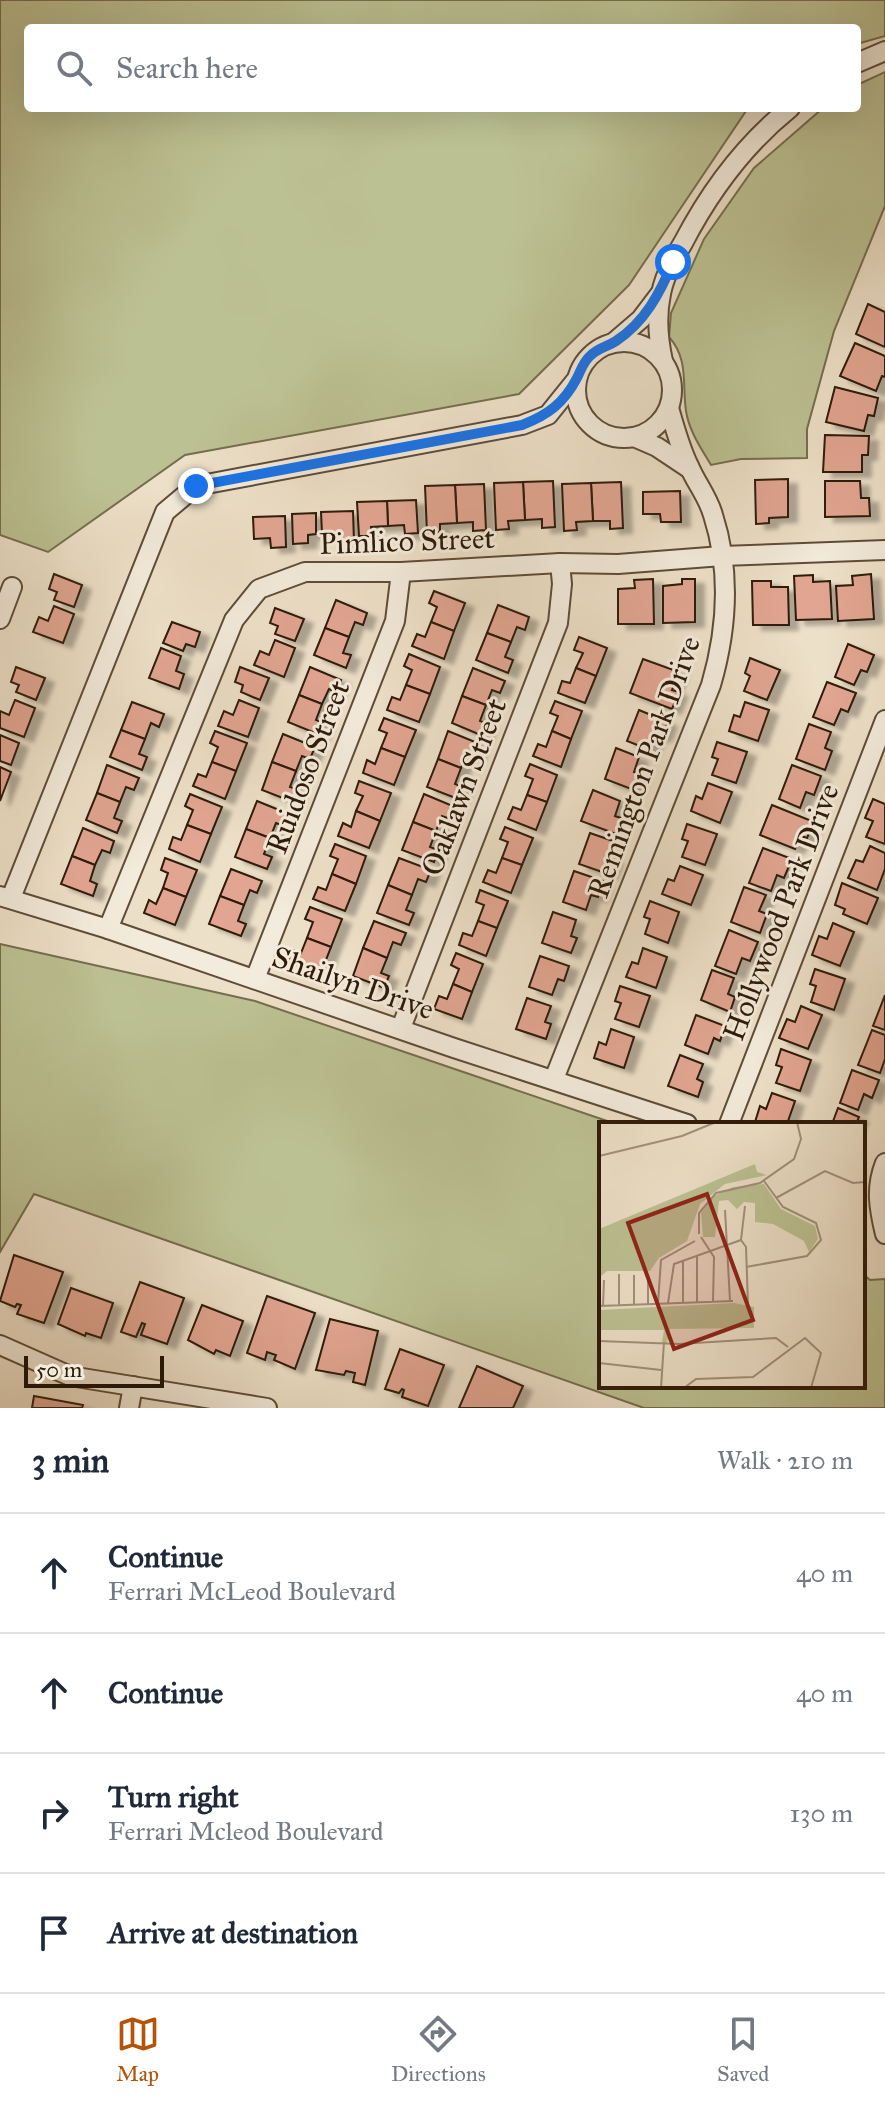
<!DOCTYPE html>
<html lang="en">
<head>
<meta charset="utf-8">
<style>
  body { margin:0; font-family:"IM FELL Great Primer",serif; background:#f6f6f7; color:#1f2937 }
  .scale { position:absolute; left:24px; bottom:20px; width:140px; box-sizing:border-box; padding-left:8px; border:4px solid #2e1a08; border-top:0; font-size:22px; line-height:28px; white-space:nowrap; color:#2e1a08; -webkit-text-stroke:6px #f3ebdb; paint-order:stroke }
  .stop { position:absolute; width:24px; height:24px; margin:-18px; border:6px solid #1a73e8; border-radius:50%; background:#fff }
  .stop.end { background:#1a73e8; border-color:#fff; box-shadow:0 2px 8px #0008 }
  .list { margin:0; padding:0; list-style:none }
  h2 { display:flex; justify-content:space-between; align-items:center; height:104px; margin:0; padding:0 32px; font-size:34px }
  h2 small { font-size:26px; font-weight:400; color:#747a83 }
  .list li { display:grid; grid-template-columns:52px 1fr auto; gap:24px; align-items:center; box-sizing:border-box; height:120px; padding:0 32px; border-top:2px solid #e0e1e3 }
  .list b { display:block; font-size:30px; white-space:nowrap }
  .list p { margin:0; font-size:26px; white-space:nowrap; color:#747a83 }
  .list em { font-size:26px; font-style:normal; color:#747a83 }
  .icon { flex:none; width:44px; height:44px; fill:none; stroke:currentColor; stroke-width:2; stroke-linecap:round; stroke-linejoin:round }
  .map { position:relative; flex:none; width:885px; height:1408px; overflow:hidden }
  .search { position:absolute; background:#fff; box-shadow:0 8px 32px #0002; left:24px; right:24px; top:24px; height:88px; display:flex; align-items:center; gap:20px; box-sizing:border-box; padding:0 28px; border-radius:8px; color:#747a83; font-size:30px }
  .sheet { height:584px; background:#fff }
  nav { display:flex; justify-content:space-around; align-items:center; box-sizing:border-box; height:112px; border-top:2px solid #e0e1e3; background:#fff; font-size:22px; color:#747a83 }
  nav a { display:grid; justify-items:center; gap:4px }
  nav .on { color:#b45309 }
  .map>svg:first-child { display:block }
  .green { fill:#bcc193; stroke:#756e4e; stroke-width:2 }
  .building { fill:#e1a591; stroke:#2e1a08; stroke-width:2; filter:url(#shadow) }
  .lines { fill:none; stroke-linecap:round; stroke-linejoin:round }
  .minor-casing { stroke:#5e4c38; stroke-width:22 }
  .minor { stroke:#f3ebdb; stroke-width:18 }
  .route { stroke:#1a73e8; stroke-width:10 }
  .labels { text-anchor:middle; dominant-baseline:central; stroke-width:6; stroke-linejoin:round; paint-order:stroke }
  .street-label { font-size:30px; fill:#2e1a08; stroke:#f3ebdb }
  .inset-road { fill:none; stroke:#a1917b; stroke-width:2 }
  .view { fill:#8f2418; fill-opacity:0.15; stroke:#8f2418; stroke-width:4 }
  .inset-edge { fill:none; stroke:#2e1a08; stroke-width:4 }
</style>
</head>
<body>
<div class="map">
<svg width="885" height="1408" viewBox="0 0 885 1408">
  <defs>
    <filter id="shadow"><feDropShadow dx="9" dy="5" stdDeviation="2" flood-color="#0004"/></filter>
  </defs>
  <rect width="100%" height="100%" fill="#ede0c8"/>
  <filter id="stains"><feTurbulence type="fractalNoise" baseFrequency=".0025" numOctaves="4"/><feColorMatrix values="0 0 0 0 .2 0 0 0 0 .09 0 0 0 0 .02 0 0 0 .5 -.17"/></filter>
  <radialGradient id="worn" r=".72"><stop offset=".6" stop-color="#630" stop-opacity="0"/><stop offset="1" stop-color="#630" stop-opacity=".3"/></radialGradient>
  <g class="green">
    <path d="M 0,0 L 885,0 L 885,36 L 857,44 L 857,28 L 28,28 L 28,108 L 748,108 L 629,285 L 519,394 L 185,455 L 48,552 L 0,535 Z"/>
    <path d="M 885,72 L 885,206 L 834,331 L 807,429 L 807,458 L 741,459 L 711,465 C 701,448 689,431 686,411 C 682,385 689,359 669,337 L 671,313 L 704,239 L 754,168 L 823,108 L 857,108 L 857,85 Z"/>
    <path d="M 0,944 L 255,1001 L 616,1124 L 601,1124 L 601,1386 L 863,1386 L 863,1274 L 870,1280 L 885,1279 L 885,1408 L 644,1408 L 34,1194 L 0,1252 Z"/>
  </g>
  <g class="building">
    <path d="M 868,304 L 885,312 L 885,347 L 856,334 Z"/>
    <path d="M 855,343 L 885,356 L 885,377 L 882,376 L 876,391 L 840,376 Z"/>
    <path d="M 835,387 L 878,398 L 874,416 L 868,415 L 864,431 L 826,422 Z"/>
    <path d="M 825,435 L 869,436 L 868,455 L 862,455 L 862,472 L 823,472 Z"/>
    <path d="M 788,479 L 788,517 L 769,518 L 769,523 L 756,524 L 755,480 Z"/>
    <path d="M 553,481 L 555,527 L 542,528 L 542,519 L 525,520 L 523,482 Z"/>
    <path d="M 825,481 L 860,481 L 861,498 L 869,498 L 870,516 L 825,517 Z"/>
    <path d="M 523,482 L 525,520 L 508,521 L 509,529 L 496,530 L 494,483 Z"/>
    <path d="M 621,482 L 623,528 L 610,529 L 610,521 L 593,521 L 591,483 Z"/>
    <path d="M 591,483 L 593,521 L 576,522 L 577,530 L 564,531 L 562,484 Z"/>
    <path d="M 484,484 L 486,530 L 473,531 L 473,522 L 457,523 L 455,485 Z"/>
    <path d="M 455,485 L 457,523 L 440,524 L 440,532 L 427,533 L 425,486 Z"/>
    <path d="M 680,491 L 681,522 L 661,522 L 660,514 L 643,514 L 643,492 Z"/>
    <path d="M 416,500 L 418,533 L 405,534 L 404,525 L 388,526 L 387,501 Z"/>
    <path d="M 387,501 L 388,526 L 371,527 L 372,536 L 359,536 L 357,502 Z"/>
    <path d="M 353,511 L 354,542 L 339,543 L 338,533 L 322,534 L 321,512 Z"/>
    <path d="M 316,513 L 316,534 L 308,535 L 308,543 L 293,544 L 292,514 Z"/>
    <path d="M 285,516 L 286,547 L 271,548 L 270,538 L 254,539 L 253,517 Z"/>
    <path d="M 54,574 L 82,585 L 74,607 L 54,600 L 57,592 L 49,589 Z"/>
    <path d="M 871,574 L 874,619 L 838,621 L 836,586 L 853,585 L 852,576 Z"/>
    <path d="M 813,575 L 813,582 L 830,581 L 832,619 L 796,620 L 794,576 Z"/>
    <path d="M 653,579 L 654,624 L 618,624 L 618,589 L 635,588 L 634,580 Z"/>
    <path d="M 682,579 L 695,579 L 695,622 L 663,623 L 663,586 L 682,584 Z"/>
    <path d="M 752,581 L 771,581 L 771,587 L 788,587 L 789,625 L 753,625 Z"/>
    <path d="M 434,591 L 465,603 L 454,631 L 431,622 L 437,607 L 429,603 Z"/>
    <path d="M 336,600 L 367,613 L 363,625 L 355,622 L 349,637 L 325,628 Z"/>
    <path d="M 498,605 L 529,617 L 525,630 L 517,627 L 511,642 L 487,633 Z"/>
    <path d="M 54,606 L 74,614 L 63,643 L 33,632 L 39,617 L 48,621 Z"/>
    <path d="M 275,608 L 304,619 L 295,641 L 275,634 L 278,626 L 270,623 Z"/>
    <path d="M 172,622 L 200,632 L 195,647 L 186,644 L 183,651 L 163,643 Z"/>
    <path d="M 431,622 L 454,631 L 444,659 L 412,646 L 417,634 L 425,637 Z"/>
    <path d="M 325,628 L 349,637 L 343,653 L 351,655 L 346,668 L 314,655 Z"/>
    <path d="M 487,633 L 511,642 L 505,657 L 513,660 L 508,673 L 476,660 Z"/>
    <path d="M 579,637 L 607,648 L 596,676 L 576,668 L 583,653 L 574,650 Z"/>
    <path d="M 275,640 L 295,648 L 284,677 L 254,665 L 260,651 L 269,655 Z"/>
    <path d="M 848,644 L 874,655 L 867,672 L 861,670 L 854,685 L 835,677 Z"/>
    <path d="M 161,648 L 181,656 L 176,671 L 184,674 L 179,689 L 149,678 Z"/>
    <path d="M 409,654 L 440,667 L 430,694 L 406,685 L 412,670 L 404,666 Z"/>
    <path d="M 750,658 L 780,670 L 767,700 L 744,691 L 750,676 L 745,673 Z"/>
    <path d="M 643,659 L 679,672 L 672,690 L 679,692 L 672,709 L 630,693 Z"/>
    <path d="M 16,667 L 45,678 L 36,700 L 16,692 L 19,685 L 11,682 Z"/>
    <path d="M 240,667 L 269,678 L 260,700 L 241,692 L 243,685 L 235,682 Z"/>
    <path d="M 310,667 L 341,680 L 336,692 L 329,689 L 322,704 L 299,695 Z"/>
    <path d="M 473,668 L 505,681 L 500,693 L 492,690 L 486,705 L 462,696 Z"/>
    <path d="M 576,668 L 596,676 L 585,703 L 558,693 L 562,681 L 570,683 Z"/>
    <path d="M 827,682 L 856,693 L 848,712 L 841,709 L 834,725 L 813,717 Z"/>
    <path d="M 406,685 L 430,694 L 419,722 L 387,710 L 392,697 L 400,700 Z"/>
    <path d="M 299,695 L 322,704 L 316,720 L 324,723 L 320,735 L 288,722 Z"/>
    <path d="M 462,696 L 486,705 L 480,721 L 488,724 L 483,736 L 452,723 Z"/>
    <path d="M 15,700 L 35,708 L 24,737 L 0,728 L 0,711 L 9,715 Z"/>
    <path d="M 239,700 L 259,708 L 248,737 L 218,726 L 224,711 L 233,715 Z"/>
    <path d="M 555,701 L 582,711 L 571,739 L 552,731 L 558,716 L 550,713 Z"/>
    <path d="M 132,702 L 164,714 L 159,727 L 151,723 L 145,739 L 121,730 Z"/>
    <path d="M 745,702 L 769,710 L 758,741 L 729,731 L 734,715 L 740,717 Z"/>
    <path d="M 639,710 L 668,722 L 662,737 L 656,735 L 650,750 L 627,741 Z"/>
    <path d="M 384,718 L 416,730 L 405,757 L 381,748 L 387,733 L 379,730 Z"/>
    <path d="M 809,724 L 831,732 L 825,748 L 832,751 L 825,770 L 796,759 Z"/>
    <path d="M 121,730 L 145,739 L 139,754 L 147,757 L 142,770 L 110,757 Z"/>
    <path d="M 215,731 L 247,743 L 236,771 L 212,762 L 218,747 L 210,743 Z"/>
    <path d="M 448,731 L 480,744 L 475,756 L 467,753 L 461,768 L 438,759 Z"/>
    <path d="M 552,731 L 571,739 L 561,767 L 533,756 L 538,744 L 546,747 Z"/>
    <path d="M 283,734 L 315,747 L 310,759 L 302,756 L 296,771 L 272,762 Z"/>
    <path d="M 0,735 L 19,743 L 11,765 L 0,761 Z"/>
    <path d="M 717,742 L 747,752 L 736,783 L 712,775 L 718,759 L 712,757 Z"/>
    <path d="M 381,748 L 405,757 L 394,785 L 363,773 L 367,760 L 375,764 Z"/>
    <path d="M 616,748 L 639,757 L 634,772 L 640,774 L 634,790 L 605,779 Z"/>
    <path d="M 438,759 L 461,768 L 455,784 L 463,787 L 458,799 L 427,787 Z"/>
    <path d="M 212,762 L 236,771 L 225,799 L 193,786 L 198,774 L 206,777 Z"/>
    <path d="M 272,762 L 296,771 L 290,787 L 298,790 L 293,802 L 262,790 Z"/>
    <path d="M 530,764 L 557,775 L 547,802 L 527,795 L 533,779 L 525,776 Z"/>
    <path d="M 107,765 L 139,778 L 134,790 L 126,787 L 120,802 L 97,793 Z"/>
    <path d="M 792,765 L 821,776 L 814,795 L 806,792 L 800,808 L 779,799 Z"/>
    <path d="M 0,767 L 11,772 L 0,801 Z"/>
    <path d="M 359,781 L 391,793 L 380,821 L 356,811 L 363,796 L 355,793 Z"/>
    <path d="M 708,783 L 732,792 L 720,823 L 691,811 L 696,796 L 702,799 Z"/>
    <path d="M 593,790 L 620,801 L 615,816 L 621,818 L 616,834 L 581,821 Z"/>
    <path d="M 97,793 L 120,802 L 114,818 L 122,821 L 117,833 L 86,820 Z"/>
    <path d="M 190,794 L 222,807 L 211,834 L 187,825 L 193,810 L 185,806 Z"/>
    <path d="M 424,794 L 455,807 L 450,819 L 442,816 L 436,831 L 413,822 Z"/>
    <path d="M 527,795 L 547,802 L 536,830 L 508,819 L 513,807 L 521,810 Z"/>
    <path d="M 873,799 L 885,804 L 885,844 L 866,837 L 873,821 L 865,818 Z"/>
    <path d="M 257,801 L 289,814 L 284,826 L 276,823 L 270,838 L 246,829 Z"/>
    <path d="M 772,805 L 814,822 L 807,838 L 801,836 L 795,849 L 760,835 Z"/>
    <path d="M 356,811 L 380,821 L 369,848 L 338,836 L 343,823 L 351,827 Z"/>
    <path d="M 413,822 L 436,831 L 430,847 L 438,850 L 434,862 L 402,850 Z"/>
    <path d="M 687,824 L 717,834 L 705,865 L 682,857 L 688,841 L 682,839 Z"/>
    <path d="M 187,825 L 211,834 L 200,862 L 169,849 L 173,837 L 181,840 Z"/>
    <path d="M 505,827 L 533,838 L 522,865 L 502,858 L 508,842 L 500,839 Z"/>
    <path d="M 83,828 L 114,841 L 110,853 L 102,850 L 95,865 L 72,856 Z"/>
    <path d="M 246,829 L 270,838 L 264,854 L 272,857 L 267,869 L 235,857 Z"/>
    <path d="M 590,833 L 613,841 L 608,857 L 614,859 L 608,874 L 579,864 Z"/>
    <path d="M 335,844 L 366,856 L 356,884 L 332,874 L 338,859 L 330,856 Z"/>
    <path d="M 870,846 L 885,853 L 885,869 L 877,890 L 848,878 L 856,860 L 863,862 Z"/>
    <path d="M 763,848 L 792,859 L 784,878 L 777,875 L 771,891 L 749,883 Z"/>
    <path d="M 72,856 L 95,865 L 90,881 L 97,884 L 93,896 L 61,884 Z"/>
    <path d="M 165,858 L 197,870 L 186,897 L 163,888 L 168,873 L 161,870 Z"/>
    <path d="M 399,858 L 431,870 L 426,882 L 418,879 L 412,895 L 388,885 Z"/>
    <path d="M 502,858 L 522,865 L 511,893 L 483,882 L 488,870 L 496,873 Z"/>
    <path d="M 680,866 L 703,875 L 691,905 L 662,894 L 668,879 L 674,881 Z"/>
    <path d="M 231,869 L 262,881 L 257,893 L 250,890 L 244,905 L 220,896 Z"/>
    <path d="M 574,871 L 603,881 L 598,897 L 591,895 L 586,910 L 563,902 Z"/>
    <path d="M 332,874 L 356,884 L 345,911 L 313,899 L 318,887 L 326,890 Z"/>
    <path d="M 842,883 L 878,898 L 867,924 L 843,914 L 845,909 L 835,905 Z"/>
    <path d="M 388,885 L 412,895 L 406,910 L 414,913 L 409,925 L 377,913 Z"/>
    <path d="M 744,887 L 766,895 L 759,911 L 767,914 L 760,933 L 731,922 Z"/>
    <path d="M 163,888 L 186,897 L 175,925 L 144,913 L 149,900 L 156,904 Z"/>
    <path d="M 480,890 L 508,901 L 497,928 L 478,921 L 484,905 L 476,902 Z"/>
    <path d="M 220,896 L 244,905 L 238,921 L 246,924 L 241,936 L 209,924 Z"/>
    <path d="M 650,901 L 679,912 L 668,943 L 645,934 L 650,919 L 644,917 Z"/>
    <path d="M 310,907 L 342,919 L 331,947 L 307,938 L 313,922 L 305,919 Z"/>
    <path d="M 553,912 L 576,920 L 571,936 L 577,938 L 571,953 L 542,943 Z"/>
    <path d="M 374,921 L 406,933 L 401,945 L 393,942 L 387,958 L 363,948 Z"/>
    <path d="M 478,921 L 497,928 L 486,956 L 459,945 L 463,933 L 472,936 Z"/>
    <path d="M 833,923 L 854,932 L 840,966 L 812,955 L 819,936 L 827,939 Z"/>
    <path d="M 729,930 L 758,942 L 750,961 L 742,958 L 736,974 L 715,966 Z"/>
    <path d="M 307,938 L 331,947 L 320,975 L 288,962 L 293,950 L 301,953 Z"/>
    <path d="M 363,948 L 387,958 L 381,973 L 389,976 L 384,988 L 353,976 Z"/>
    <path d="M 643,948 L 667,957 L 656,988 L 626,977 L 632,962 L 638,964 Z"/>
    <path d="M 456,953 L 483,964 L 472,992 L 453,984 L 459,969 L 451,965 Z"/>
    <path d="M 540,956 L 569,966 L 564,981 L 558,979 L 552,995 L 529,987 Z"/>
    <path d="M 815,969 L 845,979 L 834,1010 L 811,1002 L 816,986 L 810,984 Z"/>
    <path d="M 712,970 L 734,978 L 728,994 L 735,997 L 730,1012 L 701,1000 Z"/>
    <path d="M 453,984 L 472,992 L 462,1019 L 434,1009 L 439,996 L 447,999 Z"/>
    <path d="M 620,986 L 650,996 L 639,1027 L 615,1019 L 621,1003 L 615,1001 Z"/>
    <path d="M 885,995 L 885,1030 L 873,1026 Z"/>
    <path d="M 527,998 L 551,1006 L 545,1022 L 551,1024 L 546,1039 L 516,1029 Z"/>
    <path d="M 801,1006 L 822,1015 L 808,1049 L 779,1038 L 787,1019 L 795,1022 Z"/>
    <path d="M 696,1015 L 725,1026 L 720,1041 L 714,1038 L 708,1054 L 685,1045 Z"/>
    <path d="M 611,1029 L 634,1037 L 624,1068 L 594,1058 L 599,1042 L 606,1045 Z"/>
    <path d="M 872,1030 L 885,1035 L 885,1059 L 880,1073 L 858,1065 Z"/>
    <path d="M 781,1049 L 811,1060 L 800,1091 L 776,1083 L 782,1067 L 776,1065 Z"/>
    <path d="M 680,1055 L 703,1064 L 697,1079 L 703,1082 L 698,1097 L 668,1086 Z"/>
    <path d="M 852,1070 L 879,1080 L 872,1098 L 864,1094 L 858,1110 L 840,1103 Z"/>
    <path d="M 772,1093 L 795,1101 L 787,1124 L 755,1122 L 760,1106 L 766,1109 Z"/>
    <path d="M 838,1108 L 859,1117 L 856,1124 L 832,1124 Z"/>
    <path d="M 14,1255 L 63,1272 L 44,1323 L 17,1314 L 21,1305 L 17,1304 L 15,1307 L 0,1301 Z"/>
    <path d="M 140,1282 L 184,1298 L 167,1344 L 141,1335 L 145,1324 L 142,1323 L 136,1337 L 121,1332 Z"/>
    <path d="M 71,1288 L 113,1303 L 101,1338 L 86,1333 L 85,1336 L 58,1324 Z"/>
    <path d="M 267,1296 L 315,1313 L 295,1369 L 274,1360 L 276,1355 L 267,1352 L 265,1360 L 247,1353 Z"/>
    <path d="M 202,1305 L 243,1321 L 230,1356 L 216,1350 L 214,1354 L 188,1340 Z"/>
    <path d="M 330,1319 L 378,1331 L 365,1385 L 353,1382 L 355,1373 L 346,1371 L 344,1375 L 316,1370 Z"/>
    <path d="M 400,1349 L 444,1365 L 428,1406 L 402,1397 L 404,1390 L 402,1389 L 399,1393 L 385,1389 Z"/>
    <path d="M 477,1366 L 523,1386 L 513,1408 L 459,1408 Z"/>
    <path d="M 34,1396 L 83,1405 L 82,1408 L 32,1408 Z"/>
  </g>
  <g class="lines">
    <defs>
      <g id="minor">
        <path d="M 857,63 L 885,51"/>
        <circle cx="624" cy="390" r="48"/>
        <path d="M 613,343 L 641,319 L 660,294"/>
        <path d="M 663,361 C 658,338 656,317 661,294 C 664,276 674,258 683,243 C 710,191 744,145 790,108"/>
        <path d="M 634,437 L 657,447 L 690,469"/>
        <path d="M 0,619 L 12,587"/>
        <path d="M 0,896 L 108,929 L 454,1048 L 687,1124"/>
        <path d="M 11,898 L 165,512 L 196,486 L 522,425 L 548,415 L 577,379"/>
        <path d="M 108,929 L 234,620 L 259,589 L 305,572 L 401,572 L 560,563 L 618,564 L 722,556 L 885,550"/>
        <path d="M 255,979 L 395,621 L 401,572"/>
        <path d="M 401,1028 L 558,623 L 562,584 L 560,563"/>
        <path d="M 554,1079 L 711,685 C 727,630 731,571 713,515 C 708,497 696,483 689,466 C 680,448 675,428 669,408"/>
        <path d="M 729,1124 L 885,720"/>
        <path d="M 885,1163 C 875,1188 879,1209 885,1234"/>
        <path d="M 0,1345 L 70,1376 L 267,1408"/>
        <path d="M 129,1408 L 133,1386"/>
      </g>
    </defs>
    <use href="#minor" class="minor-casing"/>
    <use href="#minor" class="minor"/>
  </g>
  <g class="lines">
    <path class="route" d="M 196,486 L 522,425 C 548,415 564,403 577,378 C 581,370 583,363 589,357 C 597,348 607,347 616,341 C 645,322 660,293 673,262"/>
  </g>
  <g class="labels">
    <g class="street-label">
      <text transform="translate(407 541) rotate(-2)">Pimlico Street</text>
      <text transform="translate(308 767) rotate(-69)">Ruidoso Street</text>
      <text transform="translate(644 767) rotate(-70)">Remington Park Drive</text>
      <text transform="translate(464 787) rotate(-69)">Oaklawn Street</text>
      <text transform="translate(781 912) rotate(-69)">Hollywood Park Drive</text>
      <text transform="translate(353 983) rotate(19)">Shailyn Drive</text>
    </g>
  </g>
  <g transform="translate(599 1122)">
    <rect width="266" height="266" fill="#ede0c8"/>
    <path d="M 156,42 L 158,50 L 168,53 L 126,62 L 101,82 L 88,119 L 60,136 L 51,149 L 8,149 L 0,156 L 0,107 ZM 165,62 L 182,87 L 216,104 L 219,117 L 210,130 L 205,119 L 174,102 L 156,100 L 156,81 L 145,80 L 138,87 L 129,78 L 120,79 L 116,115 L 104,115 L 102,91 L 115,74 L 134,65 ZM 135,181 L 155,185 L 155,206 L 71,207 L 68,221 L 63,220 L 65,208 L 0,208 L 0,188 Z" fill="#bcc193"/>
    <path class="inset-road" d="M 0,34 L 83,14 L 117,0M 177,76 L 226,49 L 254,61 L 266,60M 126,88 L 131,179M 100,112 L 100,91 L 117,71 L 161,61 L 195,37 L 202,17 L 198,0M 102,115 L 115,135 L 114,180M 142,118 L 147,125 L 149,183M 142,118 L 146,84M 98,133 L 98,180M 84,139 L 84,180M 147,145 L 208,134 L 222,118 L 217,101 L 184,85 L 165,59M 35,153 L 35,183M 59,181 L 62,138 L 96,119M 69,181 L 75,142 L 142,118M 49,183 L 49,153M 0,184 L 134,179M 4,184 L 5,158M 20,184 L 20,152M 0,219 L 80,222 L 177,216 L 189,225M 0,241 L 62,248M 62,266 L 65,220M 85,266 L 97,257 L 154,255 L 206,216 L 222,231 L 212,266"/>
    <path class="view" d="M 108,72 L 154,198 L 75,227 L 29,101 Z"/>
    <rect width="266" height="266" class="inset-edge"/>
  </g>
  <rect width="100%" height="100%" filter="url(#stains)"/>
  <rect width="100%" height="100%" fill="url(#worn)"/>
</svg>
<div class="scale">50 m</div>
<div class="stop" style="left:673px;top:262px"></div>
<div class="stop end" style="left:196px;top:486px"></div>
<div class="search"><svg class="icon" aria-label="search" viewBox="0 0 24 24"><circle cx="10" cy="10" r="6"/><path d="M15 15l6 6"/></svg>Search here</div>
</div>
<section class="sheet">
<h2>3 min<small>Walk · 210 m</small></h2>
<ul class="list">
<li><svg class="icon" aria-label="ahead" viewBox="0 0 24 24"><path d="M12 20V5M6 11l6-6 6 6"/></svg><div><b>Continue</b><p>Ferrari McLeod Boulevard</p></div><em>40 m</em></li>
<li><svg class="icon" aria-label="ahead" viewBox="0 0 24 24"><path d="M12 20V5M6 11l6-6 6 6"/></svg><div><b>Continue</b></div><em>40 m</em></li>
<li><svg class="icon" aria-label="right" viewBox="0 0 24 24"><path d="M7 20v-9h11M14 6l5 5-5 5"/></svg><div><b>Turn right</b><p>Ferrari Mcleod Boulevard</p></div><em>130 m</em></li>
<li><svg class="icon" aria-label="arrive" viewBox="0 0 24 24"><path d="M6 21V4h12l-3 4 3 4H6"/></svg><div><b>Arrive at destination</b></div></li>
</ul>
</section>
<nav>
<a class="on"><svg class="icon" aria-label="map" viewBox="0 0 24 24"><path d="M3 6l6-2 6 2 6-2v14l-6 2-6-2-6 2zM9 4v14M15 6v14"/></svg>Map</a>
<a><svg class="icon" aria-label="directions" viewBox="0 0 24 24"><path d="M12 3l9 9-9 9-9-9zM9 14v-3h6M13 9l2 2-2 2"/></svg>Directions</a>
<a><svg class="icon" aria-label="saved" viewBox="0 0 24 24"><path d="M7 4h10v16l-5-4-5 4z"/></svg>Saved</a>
</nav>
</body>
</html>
